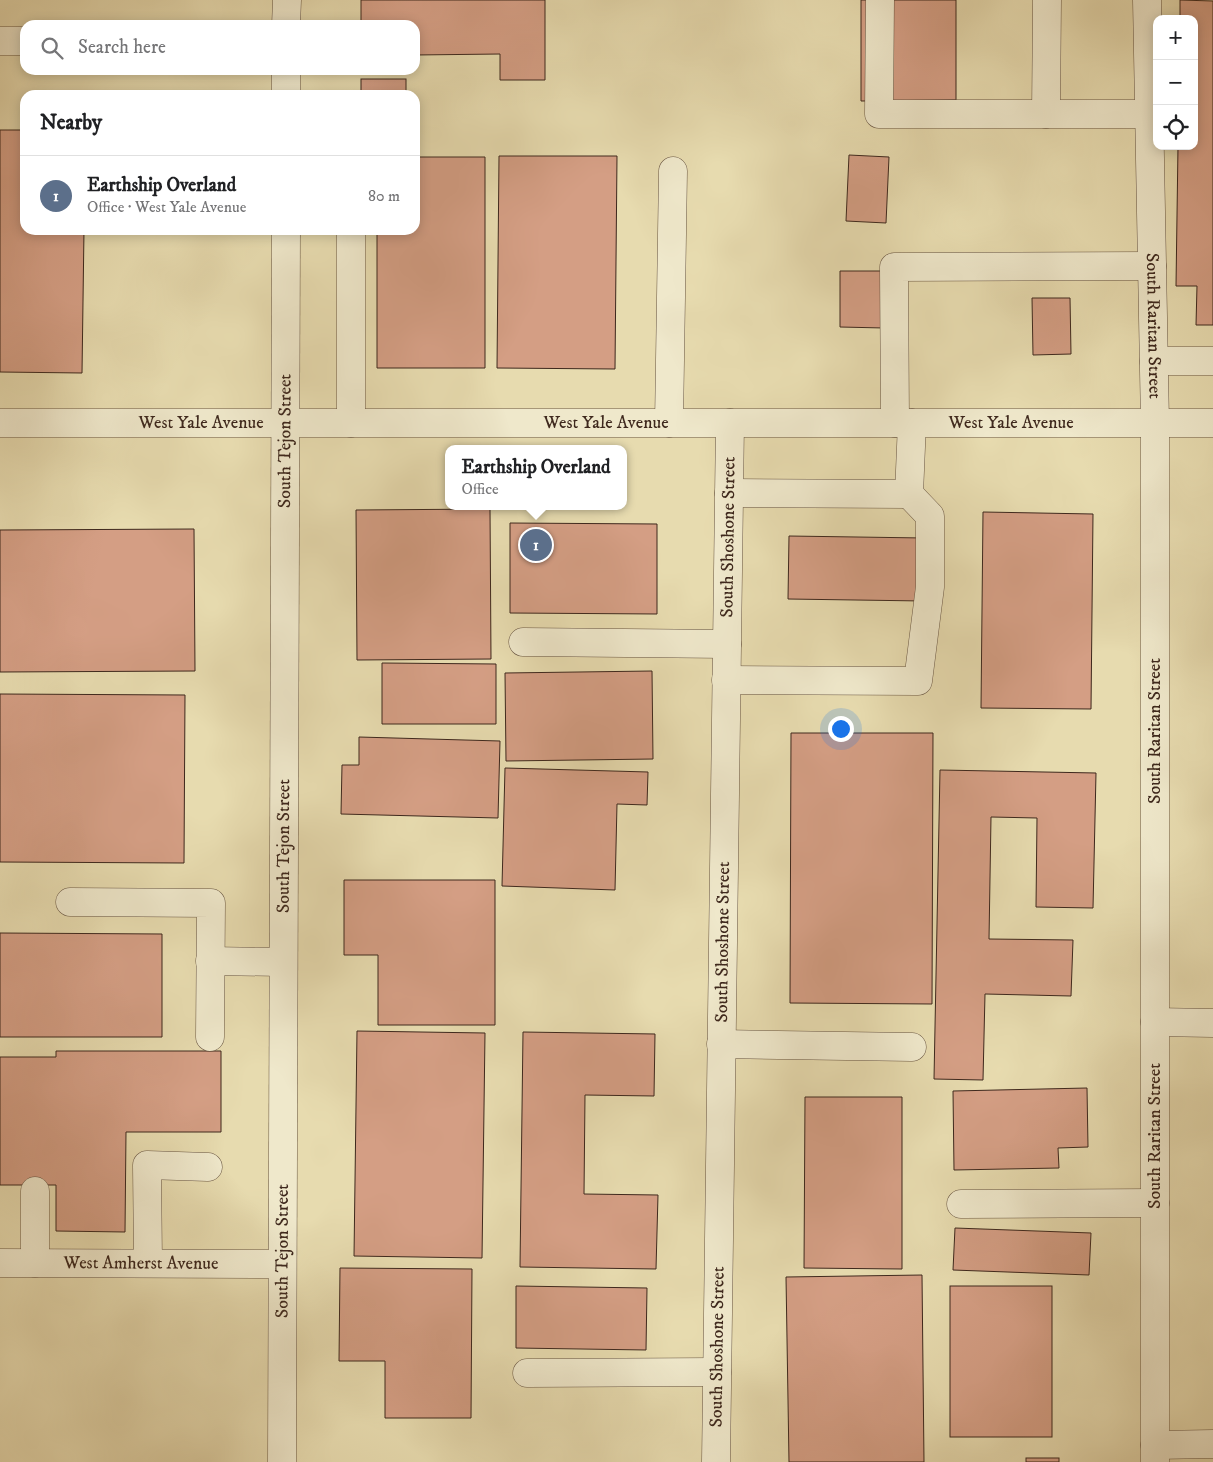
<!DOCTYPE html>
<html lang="en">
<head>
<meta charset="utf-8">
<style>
  body { margin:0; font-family:"IM FELL DW Pica",serif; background:#f6f6f6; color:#202124 }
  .controls { position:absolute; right:15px; top:15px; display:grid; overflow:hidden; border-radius:10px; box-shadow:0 2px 12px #0003 }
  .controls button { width:45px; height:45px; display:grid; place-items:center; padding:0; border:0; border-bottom:1px solid #e0e0e0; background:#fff; color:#202124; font:25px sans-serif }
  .you { position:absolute; left:840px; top:728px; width:18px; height:18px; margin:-12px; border:4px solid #fff; border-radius:50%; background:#1a73e8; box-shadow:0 0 0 8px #1a73e833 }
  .badge { display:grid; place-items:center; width:32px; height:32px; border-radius:50%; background:#8f2418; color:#fff; font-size:16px; font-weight:700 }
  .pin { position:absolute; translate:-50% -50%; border:2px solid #fff; box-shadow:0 1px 5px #0006 }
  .popup { position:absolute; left:445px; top:445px; width:182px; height:65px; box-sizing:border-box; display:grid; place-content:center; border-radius:10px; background:#fff; filter:drop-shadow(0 1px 4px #0005); font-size:16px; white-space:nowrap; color:#757577 }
  .popup b { font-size:19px; color:#202124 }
  .popup::after { content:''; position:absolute; left:50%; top:100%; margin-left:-10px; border:10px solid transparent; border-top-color:#fff }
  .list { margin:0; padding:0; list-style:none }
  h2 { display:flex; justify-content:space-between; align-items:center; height:65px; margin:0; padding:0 20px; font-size:21px }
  h2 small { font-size:16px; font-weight:400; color:#757577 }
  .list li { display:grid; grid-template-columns:32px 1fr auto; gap:15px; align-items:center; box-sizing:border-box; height:80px; padding:0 20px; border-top:1px solid #e0e0e0 }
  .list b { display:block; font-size:19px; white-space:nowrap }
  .list p { margin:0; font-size:16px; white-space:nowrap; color:#757577 }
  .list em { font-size:16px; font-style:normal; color:#757577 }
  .icon { flex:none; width:28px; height:28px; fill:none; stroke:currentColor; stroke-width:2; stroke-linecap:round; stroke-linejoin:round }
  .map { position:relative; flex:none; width:1213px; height:1462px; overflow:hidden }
  .search { position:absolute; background:#fff; box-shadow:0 2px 12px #0003; left:20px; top:20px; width:400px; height:55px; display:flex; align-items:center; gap:12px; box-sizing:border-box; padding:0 18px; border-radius:15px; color:#757577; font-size:19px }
  .panel { position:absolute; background:#fff; box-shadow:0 2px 12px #0003; left:20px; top:90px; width:400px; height:145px; border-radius:15px }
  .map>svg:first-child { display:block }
  .building { fill:#d49e84; stroke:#3e281d }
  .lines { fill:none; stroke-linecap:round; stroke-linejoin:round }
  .minor-casing { stroke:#685542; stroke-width:29 }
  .minor { stroke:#efe8cb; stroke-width:28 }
  .labels { text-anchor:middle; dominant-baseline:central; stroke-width:5; stroke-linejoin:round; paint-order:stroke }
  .street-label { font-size:18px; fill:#3e281d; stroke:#efe8cb }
</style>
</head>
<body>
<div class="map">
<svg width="1213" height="1462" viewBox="0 0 1213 1462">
  <rect width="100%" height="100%" fill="#e7dbaf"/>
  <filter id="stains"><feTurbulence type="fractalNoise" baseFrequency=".004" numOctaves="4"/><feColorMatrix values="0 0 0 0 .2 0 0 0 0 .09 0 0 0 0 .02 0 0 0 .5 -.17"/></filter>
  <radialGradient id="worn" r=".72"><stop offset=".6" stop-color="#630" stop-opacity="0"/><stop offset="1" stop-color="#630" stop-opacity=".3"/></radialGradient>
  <g class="building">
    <path d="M 361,0 L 545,0 L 545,80 L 500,80 L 500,54 L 415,55 L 415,25 L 361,25 Z"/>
    <path d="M 861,0 L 956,0 L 956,100 L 861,101 Z"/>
    <path d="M 1180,0 L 1213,1 L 1213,325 L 1196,325 L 1197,286 L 1176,286 L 1178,146 L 1194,146 L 1194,19 L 1180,19 Z"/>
    <rect x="361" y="79" width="45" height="16"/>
    <path d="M 0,130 L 25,130 L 25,230 L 84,230 L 82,373 L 0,372 Z"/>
    <path d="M 849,155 L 889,157 L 886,223 L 846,221 Z"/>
    <path d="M 499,156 L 617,156 L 615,369 L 497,368 Z"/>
    <path d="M 415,157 L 485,157 L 485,368 L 377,368 L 377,230 L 415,230 Z"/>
    <path d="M 840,271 L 885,271 L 884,328 L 840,327 Z"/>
    <path d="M 1032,298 L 1070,298 L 1071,354 L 1033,355 Z"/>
    <path d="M 490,509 L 491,659 L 357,660 L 356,510 Z"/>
    <path d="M 983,512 L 1093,514 L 1091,709 L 981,708 Z"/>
    <path d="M 510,523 L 657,524 L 657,614 L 510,613 Z"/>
    <path d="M 194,529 L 195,671 L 0,672 L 0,530 Z"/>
    <path d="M 789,536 L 924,538 L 923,601 L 788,599 Z"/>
    <path d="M 382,663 L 496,664 L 496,724 L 382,724 Z"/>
    <path d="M 652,671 L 653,759 L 506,761 L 505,673 Z"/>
    <path d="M 0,694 L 185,695 L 184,863 L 0,862 Z"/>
    <path d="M 791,733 L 933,733 L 932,1004 L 790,1003 Z"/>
    <path d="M 359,737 L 500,741 L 498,818 L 341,814 L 342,765 L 359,765 Z"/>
    <path d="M 505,768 L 648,772 L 647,805 L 617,804 L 615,890 L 502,886 Z"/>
    <path d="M 940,770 L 1096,773 L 1093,908 L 1036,907 L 1037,818 L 991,817 L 989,939 L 1073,940 L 1071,996 L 985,994 L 983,1080 L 934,1079 Z"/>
    <path d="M 344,880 L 495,880 L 495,1025 L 378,1025 L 378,955 L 344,955 Z"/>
    <path d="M 0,933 L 162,934 L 162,1037 L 0,1037 Z"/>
    <path d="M 357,1031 L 485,1033 L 482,1258 L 354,1256 Z"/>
    <path d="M 523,1032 L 655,1034 L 654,1096 L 585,1095 L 584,1194 L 658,1195 L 656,1269 L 520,1267 Z"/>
    <path d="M 56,1051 L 221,1051 L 221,1132 L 126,1132 L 125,1232 L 56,1231 L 56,1185 L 0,1185 L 0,1057 L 56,1057 Z"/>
    <path d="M 1087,1088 L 1088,1147 L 1058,1148 L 1059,1168 L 954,1170 L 953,1091 Z"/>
    <path d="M 805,1097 L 902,1097 L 902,1269 L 804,1268 Z"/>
    <path d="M 955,1228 L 1091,1233 L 1089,1275 L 953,1270 Z"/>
    <path d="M 340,1268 L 472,1269 L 471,1418 L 385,1418 L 385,1361 L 339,1361 Z"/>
    <path d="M 922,1275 L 924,1462 L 789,1462 L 786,1277 Z"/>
    <path d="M 516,1286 L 647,1288 L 646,1350 L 516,1348 Z"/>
    <rect x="950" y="1286" width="102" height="151"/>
    <rect x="1026" y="1458" width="33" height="4"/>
  </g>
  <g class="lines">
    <defs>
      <g id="minor">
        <path d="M 880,0 L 879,114 L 1149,114"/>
        <path id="s1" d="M 1147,0 L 1155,423 L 1155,1462"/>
        <path d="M 286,25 L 287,0"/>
        <path d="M 0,41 L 25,41"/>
        <path d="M 286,95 L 286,70"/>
        <path d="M 1046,114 L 1047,0"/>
        <path d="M 1154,361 L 1213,361"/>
        <path id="s2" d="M 0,423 L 1213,423"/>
        <path d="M 351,423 L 351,230"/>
        <path d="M 669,423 L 673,171"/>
        <path d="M 895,423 L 894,267 L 1152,266"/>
        <path d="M 729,493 L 909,494 L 912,423"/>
        <path d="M 523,642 L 727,644"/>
        <path d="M 726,680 L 918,681 L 930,587 L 930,516 L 909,494"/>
        <path d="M 70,902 L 211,903 L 210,1037"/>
        <path d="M 210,961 L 283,962"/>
        <path d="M 1155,1022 L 1213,1023"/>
        <path d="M 721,1044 L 912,1047"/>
        <path d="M 35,1191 L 35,1263"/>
        <path d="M 961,1204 L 1155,1203"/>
        <path id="s3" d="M 0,1263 L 282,1264"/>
        <path d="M 148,1263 L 147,1165 L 208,1167"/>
        <path d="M 527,1373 L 717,1372"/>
        <path d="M 1155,1445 L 1213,1444"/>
        <path id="s4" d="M 282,1462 L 286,230"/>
        <path id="s5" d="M 716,1462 L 730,423"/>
      </g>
    </defs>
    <use href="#minor" class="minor-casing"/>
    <use href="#minor" class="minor"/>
  </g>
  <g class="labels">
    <g class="street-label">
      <text stroke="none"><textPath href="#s1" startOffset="326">South Raritan Street</textPath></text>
      <text stroke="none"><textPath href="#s2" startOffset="201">West Yale Avenue</textPath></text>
      <text stroke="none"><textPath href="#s2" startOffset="606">West Yale Avenue</textPath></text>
      <text stroke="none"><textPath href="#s2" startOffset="1011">West Yale Avenue</textPath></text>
      <text stroke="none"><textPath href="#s4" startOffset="1021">South Tejon Street</textPath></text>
      <text stroke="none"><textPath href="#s5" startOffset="925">South Shoshone Street</textPath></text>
      <text transform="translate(1155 731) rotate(-90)">South Raritan Street</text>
      <text stroke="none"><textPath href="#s4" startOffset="616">South Tejon Street</textPath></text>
      <text stroke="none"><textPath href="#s5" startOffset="520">South Shoshone Street</textPath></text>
      <text transform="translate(1155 1136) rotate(-90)">South Raritan Street</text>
      <text stroke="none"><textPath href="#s4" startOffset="211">South Tejon Street</textPath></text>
      <text stroke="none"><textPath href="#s3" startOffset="141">West Amherst Avenue</textPath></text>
      <text stroke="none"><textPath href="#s5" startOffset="115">South Shoshone Street</textPath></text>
    </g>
  </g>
  <rect width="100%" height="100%" filter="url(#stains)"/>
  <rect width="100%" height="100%" fill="url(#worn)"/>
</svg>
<div class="controls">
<button>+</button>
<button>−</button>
<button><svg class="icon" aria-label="locate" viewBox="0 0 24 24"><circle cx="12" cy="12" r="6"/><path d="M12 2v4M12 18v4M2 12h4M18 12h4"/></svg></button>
</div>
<div class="you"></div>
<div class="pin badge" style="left:536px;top:545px;background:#5c6f8a">1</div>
<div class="popup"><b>Earthship Overland</b>Office</div>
<div class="search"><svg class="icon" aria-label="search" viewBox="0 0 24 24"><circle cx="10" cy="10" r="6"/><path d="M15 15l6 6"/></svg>Search here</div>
<section class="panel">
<h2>Nearby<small></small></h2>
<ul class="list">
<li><span class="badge" style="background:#5c6f8a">1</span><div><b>Earthship Overland</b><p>Office · West Yale Avenue</p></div><em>80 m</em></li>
</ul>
</section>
</div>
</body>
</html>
